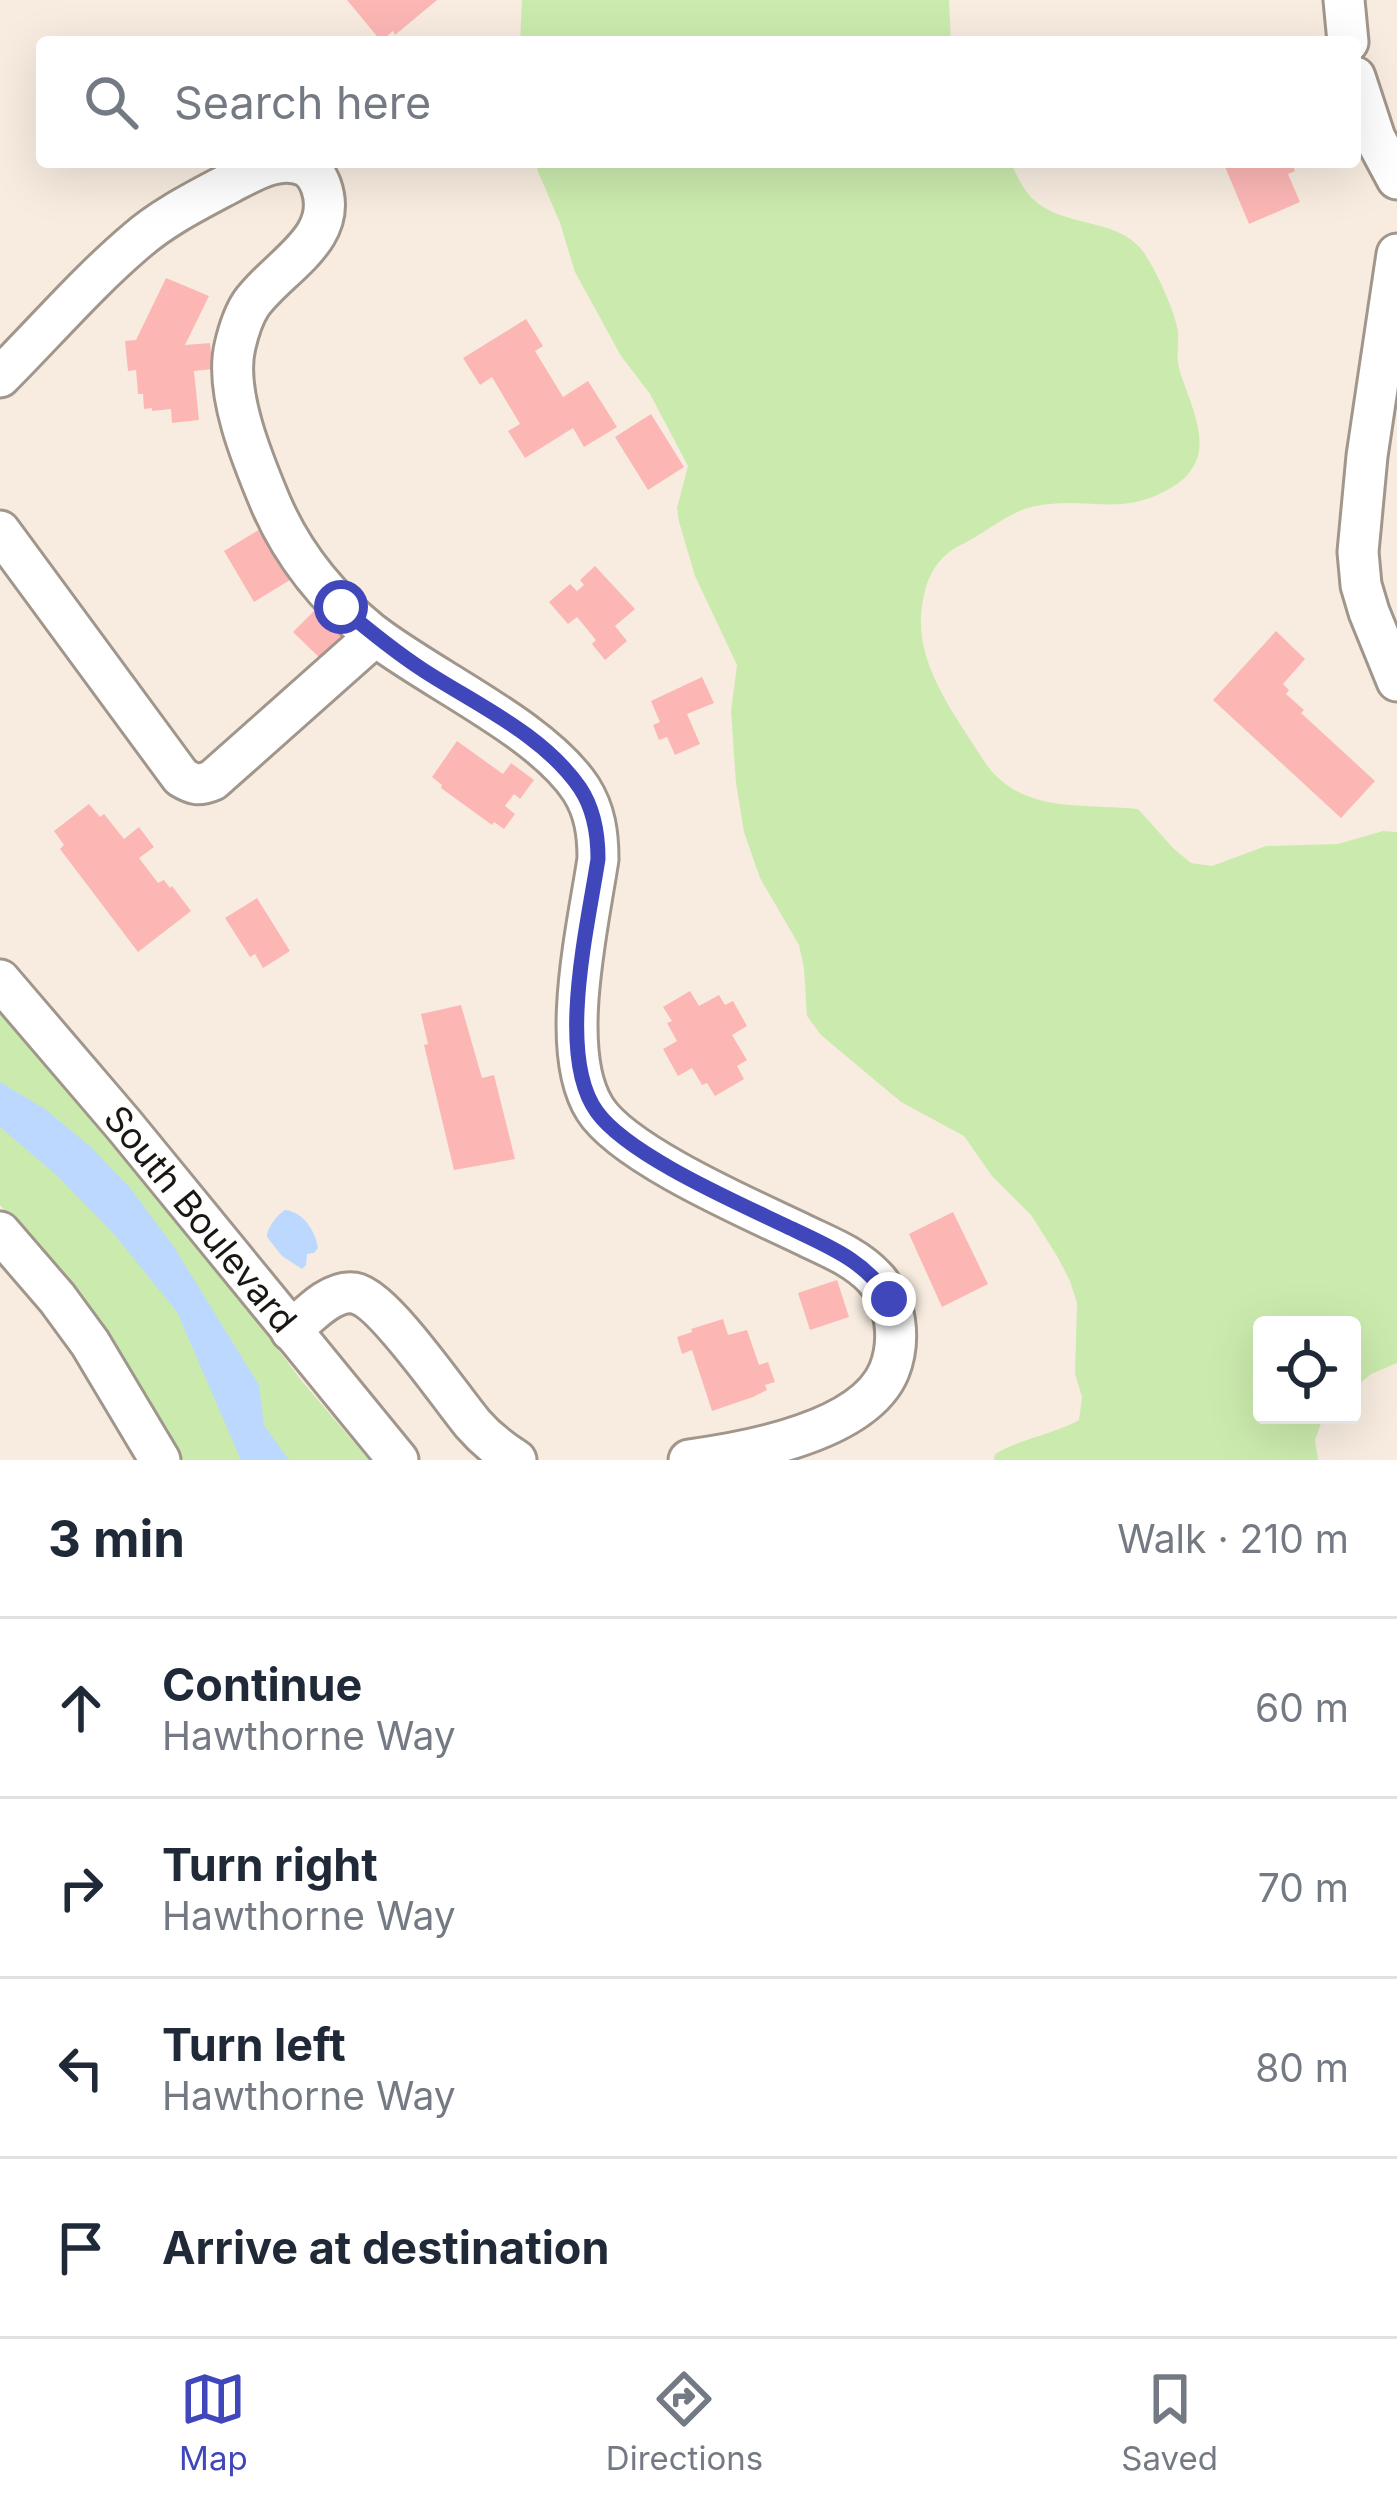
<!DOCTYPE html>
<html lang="en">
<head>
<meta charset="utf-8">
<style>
  body { margin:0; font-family:Inter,sans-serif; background:#f6f6f7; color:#1f2937 }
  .controls { position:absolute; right:36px; bottom:36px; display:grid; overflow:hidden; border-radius:12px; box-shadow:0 12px 48px #0002 }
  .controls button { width:108px; height:108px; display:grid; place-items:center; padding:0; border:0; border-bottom:3px solid #e0e1e3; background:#fff; color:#1f2937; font:60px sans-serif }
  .stop { position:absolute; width:36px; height:36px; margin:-27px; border:9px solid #3f47bb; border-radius:50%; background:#fff }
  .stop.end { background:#3f47bb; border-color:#fff; box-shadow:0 3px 12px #0008 }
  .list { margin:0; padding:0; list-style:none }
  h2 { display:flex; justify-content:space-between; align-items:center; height:156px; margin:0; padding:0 48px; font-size:51px }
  h2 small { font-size:39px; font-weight:400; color:#747a83 }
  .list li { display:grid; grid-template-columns:78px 1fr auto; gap:36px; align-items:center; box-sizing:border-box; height:180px; padding:0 48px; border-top:3px solid #e0e1e3 }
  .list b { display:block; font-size:45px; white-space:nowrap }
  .list p { margin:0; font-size:39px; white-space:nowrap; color:#747a83 }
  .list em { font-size:39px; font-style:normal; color:#747a83 }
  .icon { flex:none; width:66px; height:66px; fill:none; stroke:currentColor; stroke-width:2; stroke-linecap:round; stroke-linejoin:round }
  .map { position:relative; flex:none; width:1397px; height:1460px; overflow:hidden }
  .search { position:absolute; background:#fff; box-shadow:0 12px 48px #0002; left:36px; right:36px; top:36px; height:132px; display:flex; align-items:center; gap:30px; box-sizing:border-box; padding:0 42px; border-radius:12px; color:#747a83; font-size:45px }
  .sheet { height:876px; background:#fff }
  nav { display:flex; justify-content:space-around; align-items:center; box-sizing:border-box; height:168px; border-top:3px solid #e0e1e3; background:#fff; font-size:33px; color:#747a83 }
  nav a { display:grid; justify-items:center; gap:6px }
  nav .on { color:#3f47bb }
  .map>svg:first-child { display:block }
  .green { fill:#cbebae }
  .water { fill:#bcd8fe }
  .building { fill:#fcb7b5 }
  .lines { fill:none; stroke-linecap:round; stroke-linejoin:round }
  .minor-casing { stroke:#a1968b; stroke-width:45 }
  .minor { stroke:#fff; stroke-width:39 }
  .route { stroke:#3f47bb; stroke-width:15 }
  .labels { text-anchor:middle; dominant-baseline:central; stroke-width:9; stroke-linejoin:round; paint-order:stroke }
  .street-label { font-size:36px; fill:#1b1612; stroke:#fdfbf8 }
</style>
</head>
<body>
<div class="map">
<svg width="1397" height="1460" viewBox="0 0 1397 1460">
  <rect width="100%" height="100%" fill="#f8ece0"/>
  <g class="green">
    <path d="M 522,0 L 949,0 L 951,42 L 520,42 Z"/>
    <path d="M 534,162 L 1010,162 C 1017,175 1023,190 1034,200 C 1063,227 1116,218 1141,249 C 1153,263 1176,313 1178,332 C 1179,344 1176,355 1179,368 C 1186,394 1205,428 1198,456 C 1195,467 1186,478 1177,484 C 1123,520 1091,495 1036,506 C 1013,510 991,528 972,539 C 964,544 955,547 948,553 C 933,565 926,582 923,600 C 911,659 952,710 982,758 C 1018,815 1078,803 1138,809 L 1174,849 L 1191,863 L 1212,866 L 1266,846 L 1338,844 L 1383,831 L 1397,832 L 1397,1363 L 1371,1374 L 1352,1390 L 1352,1325 L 1262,1325 L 1262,1415 L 1324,1415 L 1315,1440 L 1318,1460 L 994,1460 L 995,1454 C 1022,1438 1052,1435 1079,1420 L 1082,1397 L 1075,1374 L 1077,1303 L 1070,1281 L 1057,1256 L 1031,1215 L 992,1176 L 964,1136 L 901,1102 L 821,1035 L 807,1016 L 804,968 L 799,945 L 760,878 L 744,832 L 736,783 L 731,711 L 737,665 L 695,576 L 679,522 L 677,508 L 688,466 L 650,394 L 621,356 L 575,272 L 560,223 Z"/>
    <path d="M 0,1001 L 141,1168 L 301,1380 L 369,1460 L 182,1460 L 95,1315 L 62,1273 L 0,1205 Z"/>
  </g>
  <g class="water">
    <path d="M 0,1082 L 45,1109 L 91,1147 L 131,1189 L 174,1247 L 259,1385 L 264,1425 L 289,1460 L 241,1460 L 177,1312 L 113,1233 L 55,1174 L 0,1127 Z"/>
    <path d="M 285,1210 C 304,1212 315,1231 318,1248 L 314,1253 L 307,1254 L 306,1265 L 302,1269 L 282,1256 L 267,1237 C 267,1228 277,1215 285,1210 Z"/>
  </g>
  <g class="building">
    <path d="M 347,0 L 437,0 L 395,35 L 393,31 L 381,41 Z"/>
    <path d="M 1223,162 L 1291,162 L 1295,171 L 1288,174 L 1300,202 L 1249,224 Z"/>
    <path d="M 166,278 L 209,296 L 185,345 L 210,343 L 213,369 L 194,371 L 199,420 L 172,423 L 171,409 L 152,411 L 152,408 L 144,409 L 143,394 L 138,394 L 136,370 L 128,371 L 125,341 L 136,340 Z"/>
    <path d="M 526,319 L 543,346 L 535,351 L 563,397 L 588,381 L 617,427 L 584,447 L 573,428 L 525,458 L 508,431 L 520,424 L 492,377 L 480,385 L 463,358 Z"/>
    <path d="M 651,414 L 684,467 L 648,490 L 615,437 Z"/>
    <path d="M 260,529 L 290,580 L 254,602 L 224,551 Z"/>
    <path d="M 595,566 L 635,609 L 615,626 L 627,641 L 605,660 L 592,644 L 596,640 L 577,617 L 568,624 L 549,602 L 570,584 L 577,591 L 584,585 L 580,580 Z"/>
    <path d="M 316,609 L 350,642 L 327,665 L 293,632 Z"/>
    <path d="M 1276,631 L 1305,659 L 1283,684 L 1289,690 L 1286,694 L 1304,710 L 1301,713 L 1375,781 L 1341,818 L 1213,700 Z"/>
    <path d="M 702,677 L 714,703 L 687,714 L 700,744 L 675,755 L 667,737 L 659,740 L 653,725 L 660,722 L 651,701 Z"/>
    <path d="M 457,741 L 503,774 L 511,763 L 534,780 L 520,799 L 514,794 L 505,806 L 515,814 L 504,829 L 494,822 L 492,825 L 441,788 L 442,785 L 432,777 Z"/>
    <path d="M 89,804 L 100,817 L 104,814 L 124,839 L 139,827 L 154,847 L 139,858 L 158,883 L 164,880 L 170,888 L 172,886 L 191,911 L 138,952 L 60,849 L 64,845 L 54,831 Z"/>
    <path d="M 257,898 L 290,951 L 263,968 L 255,954 L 250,957 L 225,918 Z"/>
    <path d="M 690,991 L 699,1006 L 719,995 L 725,1005 L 733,1001 L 747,1026 L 732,1035 L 747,1060 L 737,1066 L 744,1079 L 715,1096 L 707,1083 L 702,1085 L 692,1068 L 678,1076 L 663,1049 L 677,1041 L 667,1023 L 672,1021 L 663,1007 Z"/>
    <path d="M 461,1005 L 482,1078 L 494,1075 L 515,1159 L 454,1170 L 424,1045 L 428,1044 L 421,1014 Z"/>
    <path d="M 953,1212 L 988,1284 L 942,1307 L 909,1234 Z"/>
    <path d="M 837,1280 L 849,1317 L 810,1330 L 798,1293 Z"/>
    <path d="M 723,1319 L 728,1335 L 747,1330 L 759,1365 L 768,1362 L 775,1382 L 765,1385 L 767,1390 L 753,1397 L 712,1411 L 692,1350 L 682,1354 L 677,1337 L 692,1332 L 691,1329 Z"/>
  </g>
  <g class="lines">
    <defs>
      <g id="minor">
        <path d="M 1344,0 L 1348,42"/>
        <path d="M 1355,77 L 1375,138 L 1397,179"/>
        <path d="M 1397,254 L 1367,456 L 1358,552 L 1361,585 L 1369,612 L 1397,681"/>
        <path d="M 0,377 C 45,332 87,283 135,242 C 162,218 196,201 228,184 C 250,173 278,154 305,166 C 313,170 318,178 321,186 C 340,239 277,267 251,304 C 243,316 238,333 235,346 C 224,392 253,461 271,504 C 293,555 327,597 370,632 C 430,679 541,728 581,789 C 595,811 598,834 598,859 C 588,926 558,1051 595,1109 C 624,1155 752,1210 804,1235 C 829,1247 855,1257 874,1277 C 897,1300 901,1341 889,1371 C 864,1431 749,1452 689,1460"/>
        <path d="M 0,531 L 181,777 C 194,785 199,786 213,780 L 375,636"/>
        <path id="s1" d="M 0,980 L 124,1125 L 398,1460"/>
        <path d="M 0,1232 L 57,1298 L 90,1343 L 160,1460"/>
        <path d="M 291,1331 C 307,1317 330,1290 354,1293 C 384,1298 451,1398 473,1424 C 486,1439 500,1450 516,1460"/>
      </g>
    </defs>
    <use href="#minor" class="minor-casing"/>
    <use href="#minor" class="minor"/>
  </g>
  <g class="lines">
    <path class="route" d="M 341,607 C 367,629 394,651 423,670 C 475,704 543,734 580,788 C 594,809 598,833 598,859 C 588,925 556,1056 597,1112 C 628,1155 736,1202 786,1226 C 825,1245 866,1260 889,1299"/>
  </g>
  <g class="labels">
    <g class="street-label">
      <text stroke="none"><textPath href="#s1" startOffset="312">South Boulevard</textPath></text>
    </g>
  </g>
</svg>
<div class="controls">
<button><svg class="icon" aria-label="locate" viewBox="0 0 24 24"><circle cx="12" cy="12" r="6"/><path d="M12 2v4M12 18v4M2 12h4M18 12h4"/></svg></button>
</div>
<div class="stop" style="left:341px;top:607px"></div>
<div class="stop end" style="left:889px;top:1299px"></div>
<div class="search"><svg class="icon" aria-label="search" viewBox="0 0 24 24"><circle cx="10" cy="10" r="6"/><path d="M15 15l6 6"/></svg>Search here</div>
</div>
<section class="sheet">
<h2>3 min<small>Walk · 210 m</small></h2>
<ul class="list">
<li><svg class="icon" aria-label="ahead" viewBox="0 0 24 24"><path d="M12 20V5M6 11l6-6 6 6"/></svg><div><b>Continue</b><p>Hawthorne Way</p></div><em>60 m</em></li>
<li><svg class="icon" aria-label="right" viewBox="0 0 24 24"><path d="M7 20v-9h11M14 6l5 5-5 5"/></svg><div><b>Turn right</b><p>Hawthorne Way</p></div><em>70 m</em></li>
<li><svg class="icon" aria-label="left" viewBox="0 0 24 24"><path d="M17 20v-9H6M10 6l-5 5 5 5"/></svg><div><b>Turn left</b><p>Hawthorne Way</p></div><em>80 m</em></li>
<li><svg class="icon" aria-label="arrive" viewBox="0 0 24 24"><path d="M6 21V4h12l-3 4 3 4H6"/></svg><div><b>Arrive at destination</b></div></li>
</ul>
</section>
<nav>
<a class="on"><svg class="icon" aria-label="map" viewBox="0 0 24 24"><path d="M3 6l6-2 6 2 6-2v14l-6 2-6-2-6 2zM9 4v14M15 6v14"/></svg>Map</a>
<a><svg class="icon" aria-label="directions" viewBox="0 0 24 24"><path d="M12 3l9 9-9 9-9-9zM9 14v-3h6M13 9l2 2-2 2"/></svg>Directions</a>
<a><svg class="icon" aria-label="saved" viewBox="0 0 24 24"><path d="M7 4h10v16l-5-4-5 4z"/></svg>Saved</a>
</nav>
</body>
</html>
